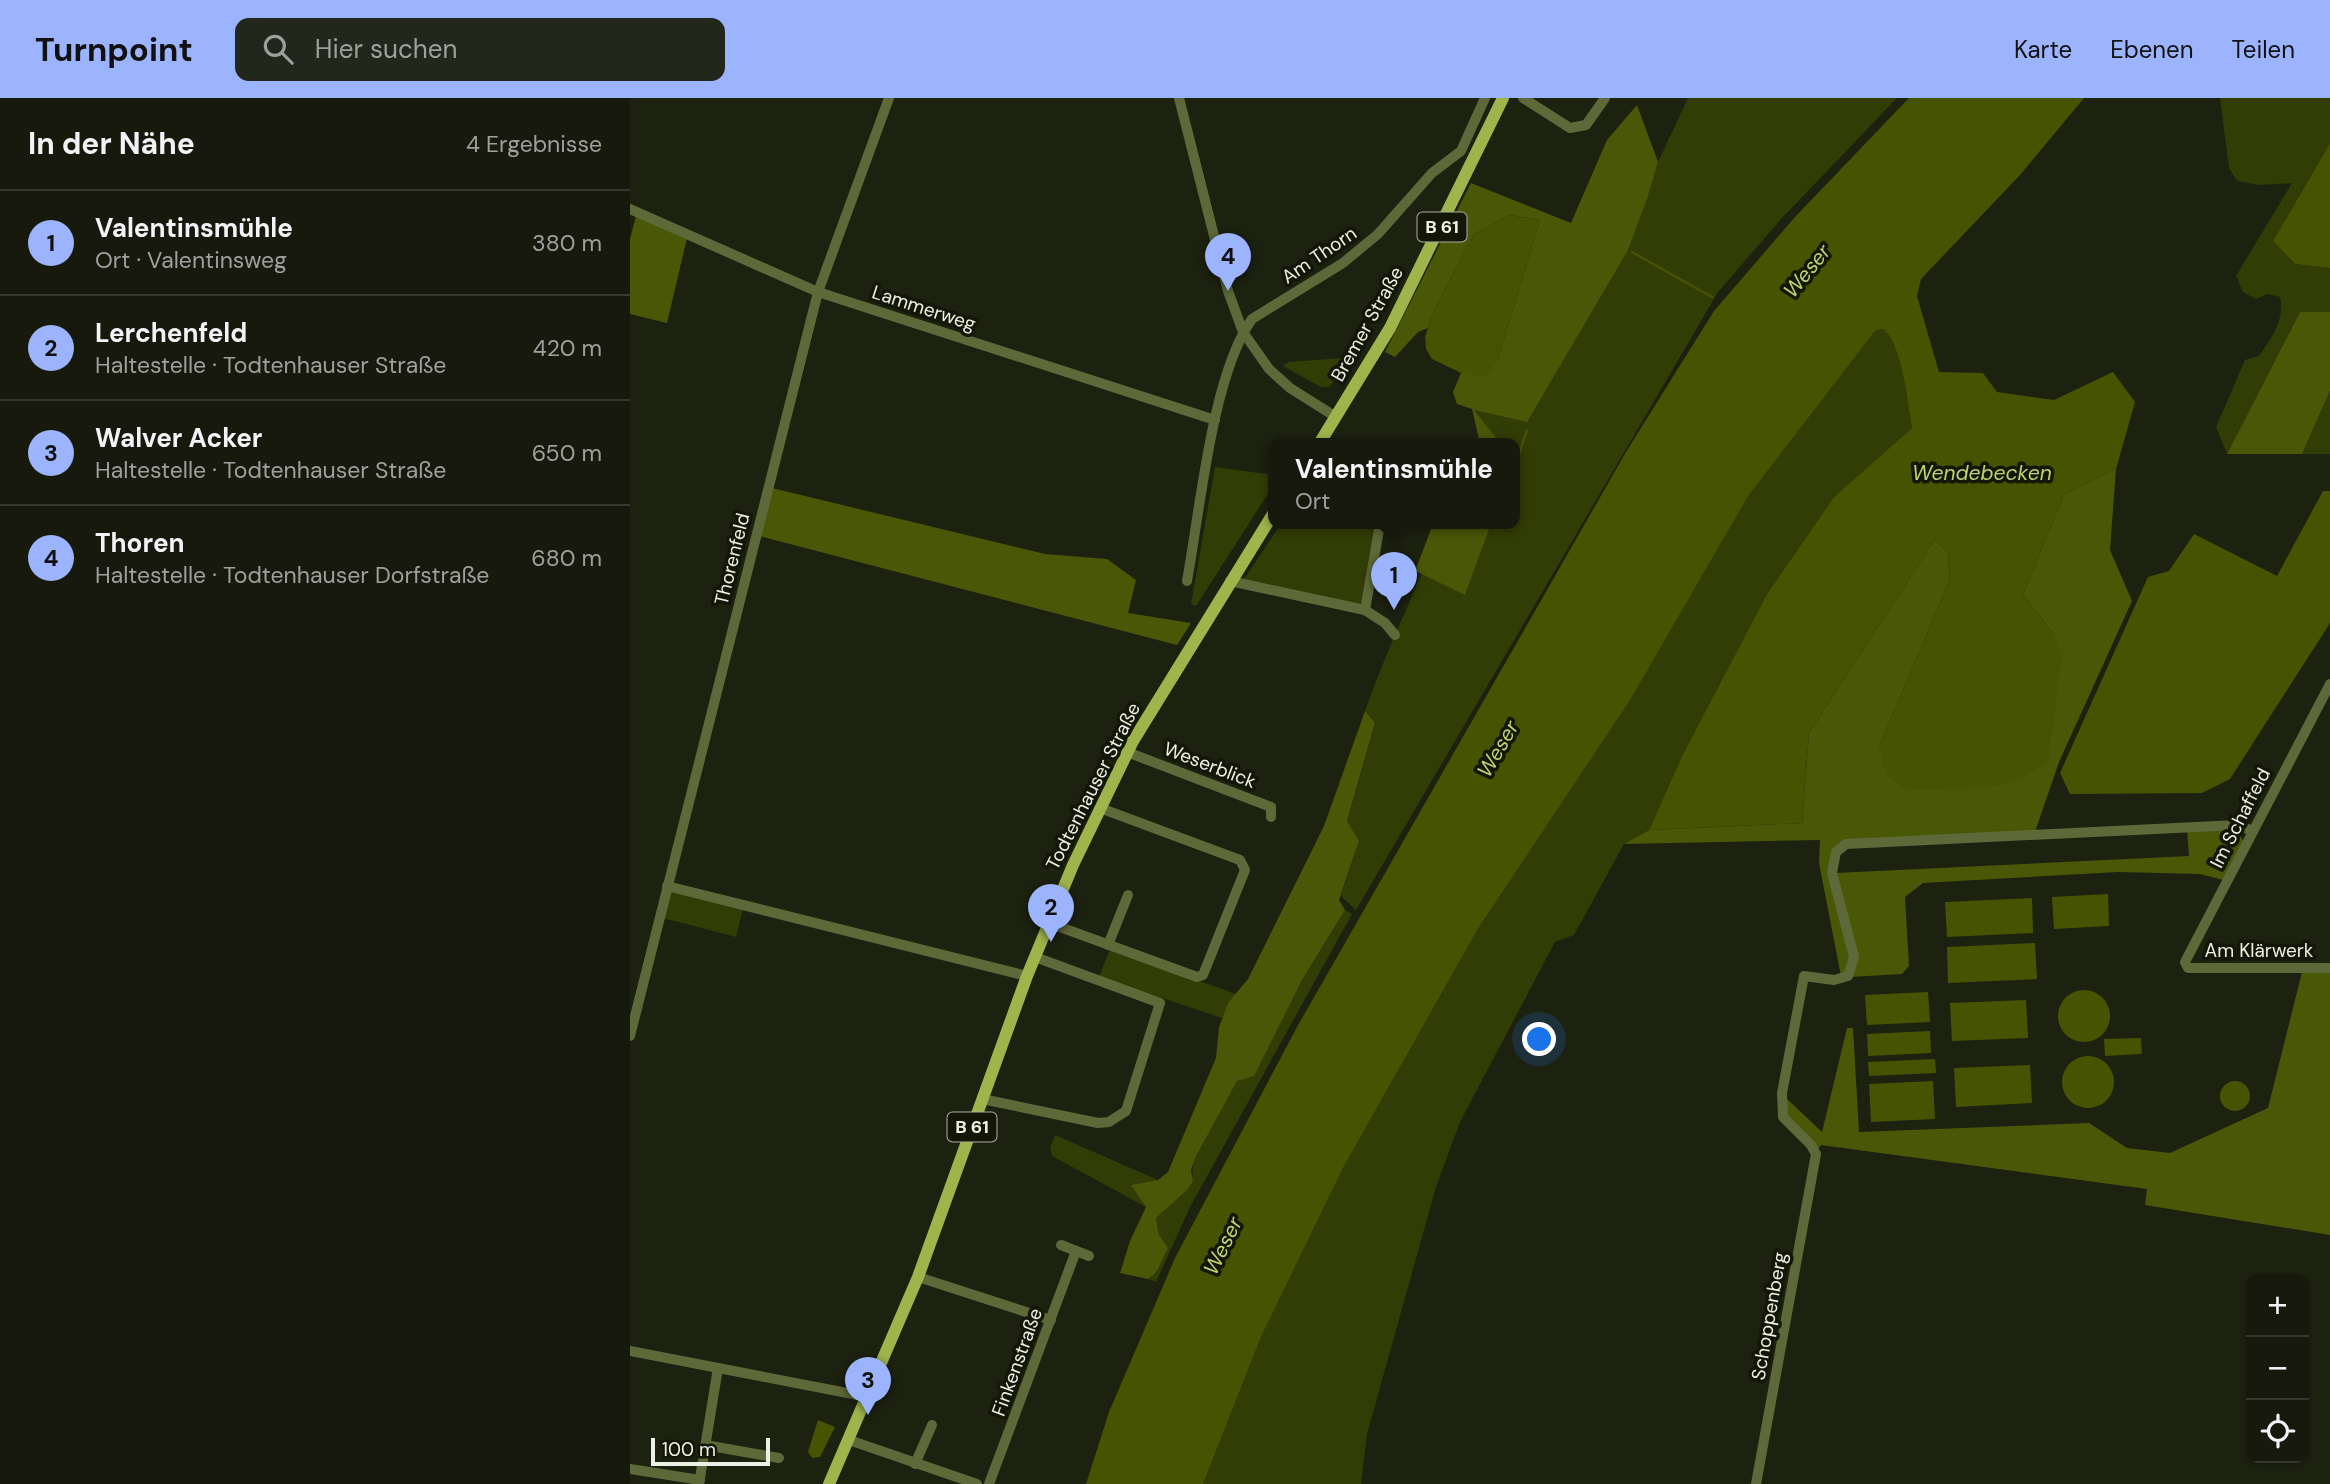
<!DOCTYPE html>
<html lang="de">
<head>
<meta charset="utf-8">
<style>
  body { margin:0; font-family:"DM Sans",sans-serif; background:#23261a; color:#f1f3f6 }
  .controls { position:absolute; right:21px; bottom:21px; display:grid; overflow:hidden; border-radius:14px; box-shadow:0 2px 5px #0004 }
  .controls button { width:63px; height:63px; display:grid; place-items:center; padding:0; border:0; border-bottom:2px solid #35382d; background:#16190c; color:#f1f3f6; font:35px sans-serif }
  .scale { position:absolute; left:21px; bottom:18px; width:119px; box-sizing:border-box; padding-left:7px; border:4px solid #edf0e5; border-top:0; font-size:19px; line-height:24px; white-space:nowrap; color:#edf0e5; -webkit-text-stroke:5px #141707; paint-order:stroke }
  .you { position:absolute; left:910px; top:942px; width:24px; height:24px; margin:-18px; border:5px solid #fff; border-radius:50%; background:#1a73e8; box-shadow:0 0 0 10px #1a73e833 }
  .badge { display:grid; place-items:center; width:46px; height:46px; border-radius:50%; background:#9cb4fd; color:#111; font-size:23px; font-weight:700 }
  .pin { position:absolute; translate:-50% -58px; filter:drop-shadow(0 2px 4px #0008) }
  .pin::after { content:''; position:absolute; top:37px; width:24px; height:21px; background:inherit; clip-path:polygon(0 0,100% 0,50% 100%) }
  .popup { position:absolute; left:638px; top:340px; width:252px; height:91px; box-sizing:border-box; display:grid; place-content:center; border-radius:14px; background:#16190c; filter:drop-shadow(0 2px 5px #0005); font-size:23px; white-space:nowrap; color:#9ea09d }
  .popup b { font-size:26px; color:#f1f3f6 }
  .popup::after { content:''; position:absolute; left:50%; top:100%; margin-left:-14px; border:14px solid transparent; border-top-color:#16190c }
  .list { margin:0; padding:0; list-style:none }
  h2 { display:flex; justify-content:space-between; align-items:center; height:91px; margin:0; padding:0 28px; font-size:30px }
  h2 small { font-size:23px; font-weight:400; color:#9ea09d }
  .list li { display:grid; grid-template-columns:46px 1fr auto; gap:21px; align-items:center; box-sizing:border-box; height:105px; padding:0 28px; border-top:2px solid #35382d }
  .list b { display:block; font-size:26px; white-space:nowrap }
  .list p { margin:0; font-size:23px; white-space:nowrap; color:#9ea09d }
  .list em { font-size:23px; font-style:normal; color:#9ea09d }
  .icon { flex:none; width:38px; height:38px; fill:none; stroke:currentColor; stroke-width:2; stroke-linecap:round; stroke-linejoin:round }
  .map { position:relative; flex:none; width:1700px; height:1386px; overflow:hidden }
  header { display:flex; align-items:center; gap:42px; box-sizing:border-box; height:98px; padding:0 35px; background:#9cb4fd; color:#111 }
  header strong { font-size:33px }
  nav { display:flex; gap:38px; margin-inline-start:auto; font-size:24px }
  .search { width:490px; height:63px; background:#23261a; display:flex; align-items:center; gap:18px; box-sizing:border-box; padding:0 24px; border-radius:14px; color:#9ea09d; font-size:26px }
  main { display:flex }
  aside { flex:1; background:#16190c }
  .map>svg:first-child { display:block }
  .green { fill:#323c05 }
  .forest { fill:#495707 }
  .water { fill:#465402 }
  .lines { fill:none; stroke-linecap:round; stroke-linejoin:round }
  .stream { stroke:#465402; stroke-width:2.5 }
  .minor { stroke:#5e6939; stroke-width:10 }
  .major { stroke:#9fb54b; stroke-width:12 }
  .labels { text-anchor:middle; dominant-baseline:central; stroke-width:7; stroke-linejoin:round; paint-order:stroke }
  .shield { fill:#141707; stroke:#acafa2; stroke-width:2 }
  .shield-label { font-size:18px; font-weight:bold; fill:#edf0e5 }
  .street-label { font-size:19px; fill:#edf0e5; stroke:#141707 }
  .water-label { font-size:21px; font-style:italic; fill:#bcd36f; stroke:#141707 }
</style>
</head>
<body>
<header>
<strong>Turnpoint</strong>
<div class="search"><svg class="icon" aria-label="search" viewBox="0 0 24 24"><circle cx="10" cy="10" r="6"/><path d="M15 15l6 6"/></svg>Hier suchen</div>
<nav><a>Karte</a><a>Ebenen</a><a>Teilen</a></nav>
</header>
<main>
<aside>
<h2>In der Nähe<small>4 Ergebnisse</small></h2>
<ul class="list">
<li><span class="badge">1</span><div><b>Valentinsmühle</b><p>Ort · Valentinsweg</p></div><em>380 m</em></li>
<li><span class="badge">2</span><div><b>Lerchenfeld</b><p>Haltestelle · Todtenhauser Straße</p></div><em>420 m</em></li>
<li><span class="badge">3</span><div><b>Walver Acker</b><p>Haltestelle · Todtenhauser Straße</p></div><em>650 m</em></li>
<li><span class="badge">4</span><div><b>Thoren</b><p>Haltestelle · Todtenhauser Dorfstraße</p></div><em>680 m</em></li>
</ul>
</aside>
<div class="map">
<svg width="1700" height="1386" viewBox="0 0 1700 1386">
  <rect width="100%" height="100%" fill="#1d2110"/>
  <g class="green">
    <path d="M 1058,0 L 1267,0 L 1152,120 L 1088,194 L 726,812 L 711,798 L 729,743 L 717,724 L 745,626 L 735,613 C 751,566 772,523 791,476 L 835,496 L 861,426 L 885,426 L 885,346 L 871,346 L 842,311 L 1018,98 L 1028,64 Z"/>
    <path d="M 1590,0 L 1700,0 L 1700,45 L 1643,143 L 1665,166 L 1700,170 L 1700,214 L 1670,214 L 1597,356 L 1586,329 L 1615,262 L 1629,258 C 1642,239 1655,222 1650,199 L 1638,196 L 1626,201 L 1613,194 L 1606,178 L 1662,85 L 1630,87 L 1607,83 L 1599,70 Z"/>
    <path d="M 1253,231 C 1273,244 1278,306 1282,330 L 1204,399 L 1137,496 L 1053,656 L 1019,732 L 994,746 L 944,837 L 925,844 L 830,1024 L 806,1089 L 737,1336 L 731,1386 L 573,1386 L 631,1239 L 713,1070 L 849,829 L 1118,397 L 1245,233 Z"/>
    <path d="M 725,259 L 699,289 L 691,289 L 653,268 L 659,264 Z"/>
    <path d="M 1700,293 L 1700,356 L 1672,356 Z"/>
    <path d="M 585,369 L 643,377 L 643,388 L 566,508 L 561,506 Z"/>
    <path d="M 651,426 L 748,426 L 735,502 L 728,507 L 614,481 Z"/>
    <path d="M 40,792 L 113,810 L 106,839 L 33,820 Z"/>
    <path d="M 715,812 L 722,816 L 560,1109 L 526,1184 L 518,1181 L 527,1175 L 529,1137 L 526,1120 L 563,1083 C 558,1050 591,1011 607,983 L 614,979 Z"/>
    <path d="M 480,851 L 606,896 L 592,920 L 469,879 Z"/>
    <path d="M 425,1037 L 528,1082 L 516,1109 L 422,1058 L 420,1050 Z"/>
  </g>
  <g class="forest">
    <path d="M 1007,7 L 1028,64 L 1018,98 L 998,152 L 897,324 L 844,312 L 871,346 L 850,346 L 842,311 L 827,306 L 823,294 L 831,275 L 868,261 L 910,122 L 880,117 L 844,136 L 803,215 L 798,230 L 788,234 L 765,259 L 755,254 L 841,85 L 941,125 L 977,42 Z"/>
    <path d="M 6,118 L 57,140 L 37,225 L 0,216 L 0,141 Z"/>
    <path d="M 1670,214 L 1700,214 L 1700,293 L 1672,356 L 1597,356 Z"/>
    <path d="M 1486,371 L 1480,452 L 1502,503 L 1429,664 L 1405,734 L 1214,743 L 1203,753 L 1222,859 L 1221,869 L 1211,878 L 1189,765 L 1190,742 L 994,746 L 1019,732 L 1172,725 L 1179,635 L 1305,441 L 1318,455 L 1320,481 L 1249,649 L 1424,536 L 1393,497 L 1434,396 Z"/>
    <path d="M 142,390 L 415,456 L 477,461 L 506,482 L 498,515 L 561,525 L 547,547 L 129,438 Z"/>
    <path d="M 803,426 L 861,426 L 835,497 L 785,473 Z"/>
    <path d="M 735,613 L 745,625 L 717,723 L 729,743 L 709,802 L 715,812 L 671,884 L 624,978 L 607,983 L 566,1058 L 561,1072 L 563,1083 L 557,1092 L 526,1120 L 529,1137 L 538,1150 L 526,1175 L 518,1181 L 490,1175 L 500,1143 L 516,1109 L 501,1087 L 528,1082 L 538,1074 L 586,960 L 589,929 L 598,905 L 618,881 L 694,728 Z"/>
    <path d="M 1606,729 L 1613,743 L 1593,782 L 1570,776 L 1488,774 L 1293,785 L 1275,799 L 1279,868 L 1272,876 L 1220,879 L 1225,870 L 1205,775 L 1559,758 L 1557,731 Z"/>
    <path d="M 1672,874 L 1700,875 L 1700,1137 L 1515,1107 L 1517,1091 L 1191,1047 L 1188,1051 C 1174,1037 1151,1022 1155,999 L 1192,1034 L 1217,930 L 1223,930 L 1229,1034 L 1459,1025 L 1497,1050 L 1540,1055 L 1638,1010 Z"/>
  </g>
  <g class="water">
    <path d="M 1279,0 L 1454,0 L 1390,77 L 1291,181 L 1287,198 L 1309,274 L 1353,275 L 1367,294 L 1424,302 L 1483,274 L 1505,304 L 1486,371 L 1434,396 L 1393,497 L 1424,536 L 1432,559 L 1418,664 L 1390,681 L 1361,689 L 1277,693 L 1256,677 L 1249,649 L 1320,481 L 1318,455 L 1305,441 L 1179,635 L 1172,725 L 1019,732 L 1053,656 L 1137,496 L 1204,399 L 1282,330 C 1278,307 1272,244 1253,231 L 1245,233 L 1118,398 L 1000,602 L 849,829 L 713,1070 L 631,1239 L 573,1386 L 456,1386 L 479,1314 L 545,1160 L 667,929 L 996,354 L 1084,213 L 1165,119 Z"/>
    <path d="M 1700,45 L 1700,170 L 1665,166 L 1643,143 Z"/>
    <path d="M 880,117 L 910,122 L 868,261 L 858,277 L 847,279 L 839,273 L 831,275 L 802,261 L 796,251 L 795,239 L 803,215 L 844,136 Z"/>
    <path d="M 1693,393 L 1700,393 L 1700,525 L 1600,681 L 1572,695 L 1440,696 L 1430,675 L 1518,479 L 1539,473 L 1564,436 L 1647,478 Z"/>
    <path d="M 1478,796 L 1479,828 L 1424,831 L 1422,799 Z"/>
    <path d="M 1402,800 L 1403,835 L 1317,839 L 1315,804 Z"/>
    <path d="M 1405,845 L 1407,881 L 1318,885 L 1317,849 Z"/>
    <circle cx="1454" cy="918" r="26"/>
    <path d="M 1298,894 L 1300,924 L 1237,927 L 1235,897 Z"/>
    <path d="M 1396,902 L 1398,940 L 1322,943 L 1320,905 Z"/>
    <path d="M 1300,933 L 1301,955 L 1238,958 L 1237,936 Z"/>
    <path d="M 1511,940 L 1512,956 L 1475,958 L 1474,941 Z"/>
    <circle cx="1458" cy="984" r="26"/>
    <path d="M 1305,961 L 1306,975 L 1239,978 L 1238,964 Z"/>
    <path d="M 1400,967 L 1402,1005 L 1326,1009 L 1324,970 Z"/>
    <path d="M 1303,983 L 1305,1021 L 1241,1024 L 1239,986 Z"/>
    <circle cx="1605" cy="998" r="15"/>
    <path d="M 188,1322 L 205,1329 L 190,1359 L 182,1360 L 178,1354 Z"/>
  </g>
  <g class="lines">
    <g class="stream">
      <path d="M 1002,154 L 1082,199"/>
      <path d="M 885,368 L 897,332"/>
    </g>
    <g class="minor">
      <path d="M 549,0 L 598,193 L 613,234 L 639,271 L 660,290 L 706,319"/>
      <path d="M 893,0 L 940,30 L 956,27 L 975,0"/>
      <path d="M 0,111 L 188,194 L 585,322"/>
      <path d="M 557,483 C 570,413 582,277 622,221 L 713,165 L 748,136 L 802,75 L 831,53 L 855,0"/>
      <path d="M 600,483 L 735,512 L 755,525 L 765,537"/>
      <path d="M 735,512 L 750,426"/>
      <path d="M 1700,586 L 1555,864 L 1558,870 L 1700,870"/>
      <path d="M 497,654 L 641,709 L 641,719"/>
      <path d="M 37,788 L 397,878"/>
      <path d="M 419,825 L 567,879 L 573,877 L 615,772 L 610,762 L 470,710"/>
      <path d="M 478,847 L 498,797"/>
      <path d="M 0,938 L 188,194 L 259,0"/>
      <path d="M 352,1001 L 468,1025 L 479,1024 L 496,1013 L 530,905 L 405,859"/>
      <path d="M 431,1147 L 459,1158"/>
      <path d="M 288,1179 L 421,1222"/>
      <path d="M 0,1253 L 238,1299"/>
      <path d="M 219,1342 L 347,1386"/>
      <path d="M 75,1347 L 149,1360"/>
      <path d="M 285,1366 L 302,1327"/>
      <path d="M 0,1371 L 70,1382"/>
      <path d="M 69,1386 L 88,1270"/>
      <path d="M 359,1386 L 446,1153"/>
      <path d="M 1126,1386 L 1186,1056 L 1181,1047 L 1153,1019 L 1152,995 L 1174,878 L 1204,882 L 1218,878 L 1224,859 L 1202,775 L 1206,754 L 1216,746 L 1607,727 L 1623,733"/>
    </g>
    <g class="major">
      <path d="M 689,346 L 760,230 L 873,0"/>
      <path d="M 199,1386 L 288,1179 L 397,878 L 443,767 L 503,643 L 643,416"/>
    </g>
  </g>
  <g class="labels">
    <g class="shield">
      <rect x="787.5" y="114.5" width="49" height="29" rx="5"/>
      <rect x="317.5" y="1014.5" width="49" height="29" rx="5"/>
    </g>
    <g class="shield-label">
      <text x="812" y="129">B 61</text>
      <text x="342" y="1029">B 61</text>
    </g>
    <g class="street-label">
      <text transform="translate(689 157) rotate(-34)">Am Thorn</text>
      <text transform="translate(294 210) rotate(18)">Lammerweg</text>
      <text transform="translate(737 226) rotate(-61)">Bremer Straße</text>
      <text transform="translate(102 461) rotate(-76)">Thorenfeld</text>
      <text transform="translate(580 667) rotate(21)">Weserblick</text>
      <text transform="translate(463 688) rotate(-63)">Todtenhauser Straße</text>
      <text transform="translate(1610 720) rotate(-63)">Im Schaffeld</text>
      <text x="1629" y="852">Am Klärwerk</text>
      <text transform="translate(1139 1218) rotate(-80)">Schoppenberg</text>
      <text transform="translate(387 1264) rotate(-70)">Finkenstraße</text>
    </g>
    <g class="water-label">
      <text transform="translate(1177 173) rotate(-51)">Weser</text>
      <text x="1352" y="375">Wendebecken</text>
      <text transform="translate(868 651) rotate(-60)">Weser</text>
      <text transform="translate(593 1148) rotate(-64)">Weser</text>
    </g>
  </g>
</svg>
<div class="controls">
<button>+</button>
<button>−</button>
<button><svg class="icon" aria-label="locate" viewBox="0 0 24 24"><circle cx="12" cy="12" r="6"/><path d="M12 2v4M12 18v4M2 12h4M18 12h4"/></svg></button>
</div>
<div class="scale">100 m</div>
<div class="you"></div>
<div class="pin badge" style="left:764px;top:512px">1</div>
<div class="popup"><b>Valentinsmühle</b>Ort</div>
<div class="pin badge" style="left:421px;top:844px">2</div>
<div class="pin badge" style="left:238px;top:1317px">3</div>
<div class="pin badge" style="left:598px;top:193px">4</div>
</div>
</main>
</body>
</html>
